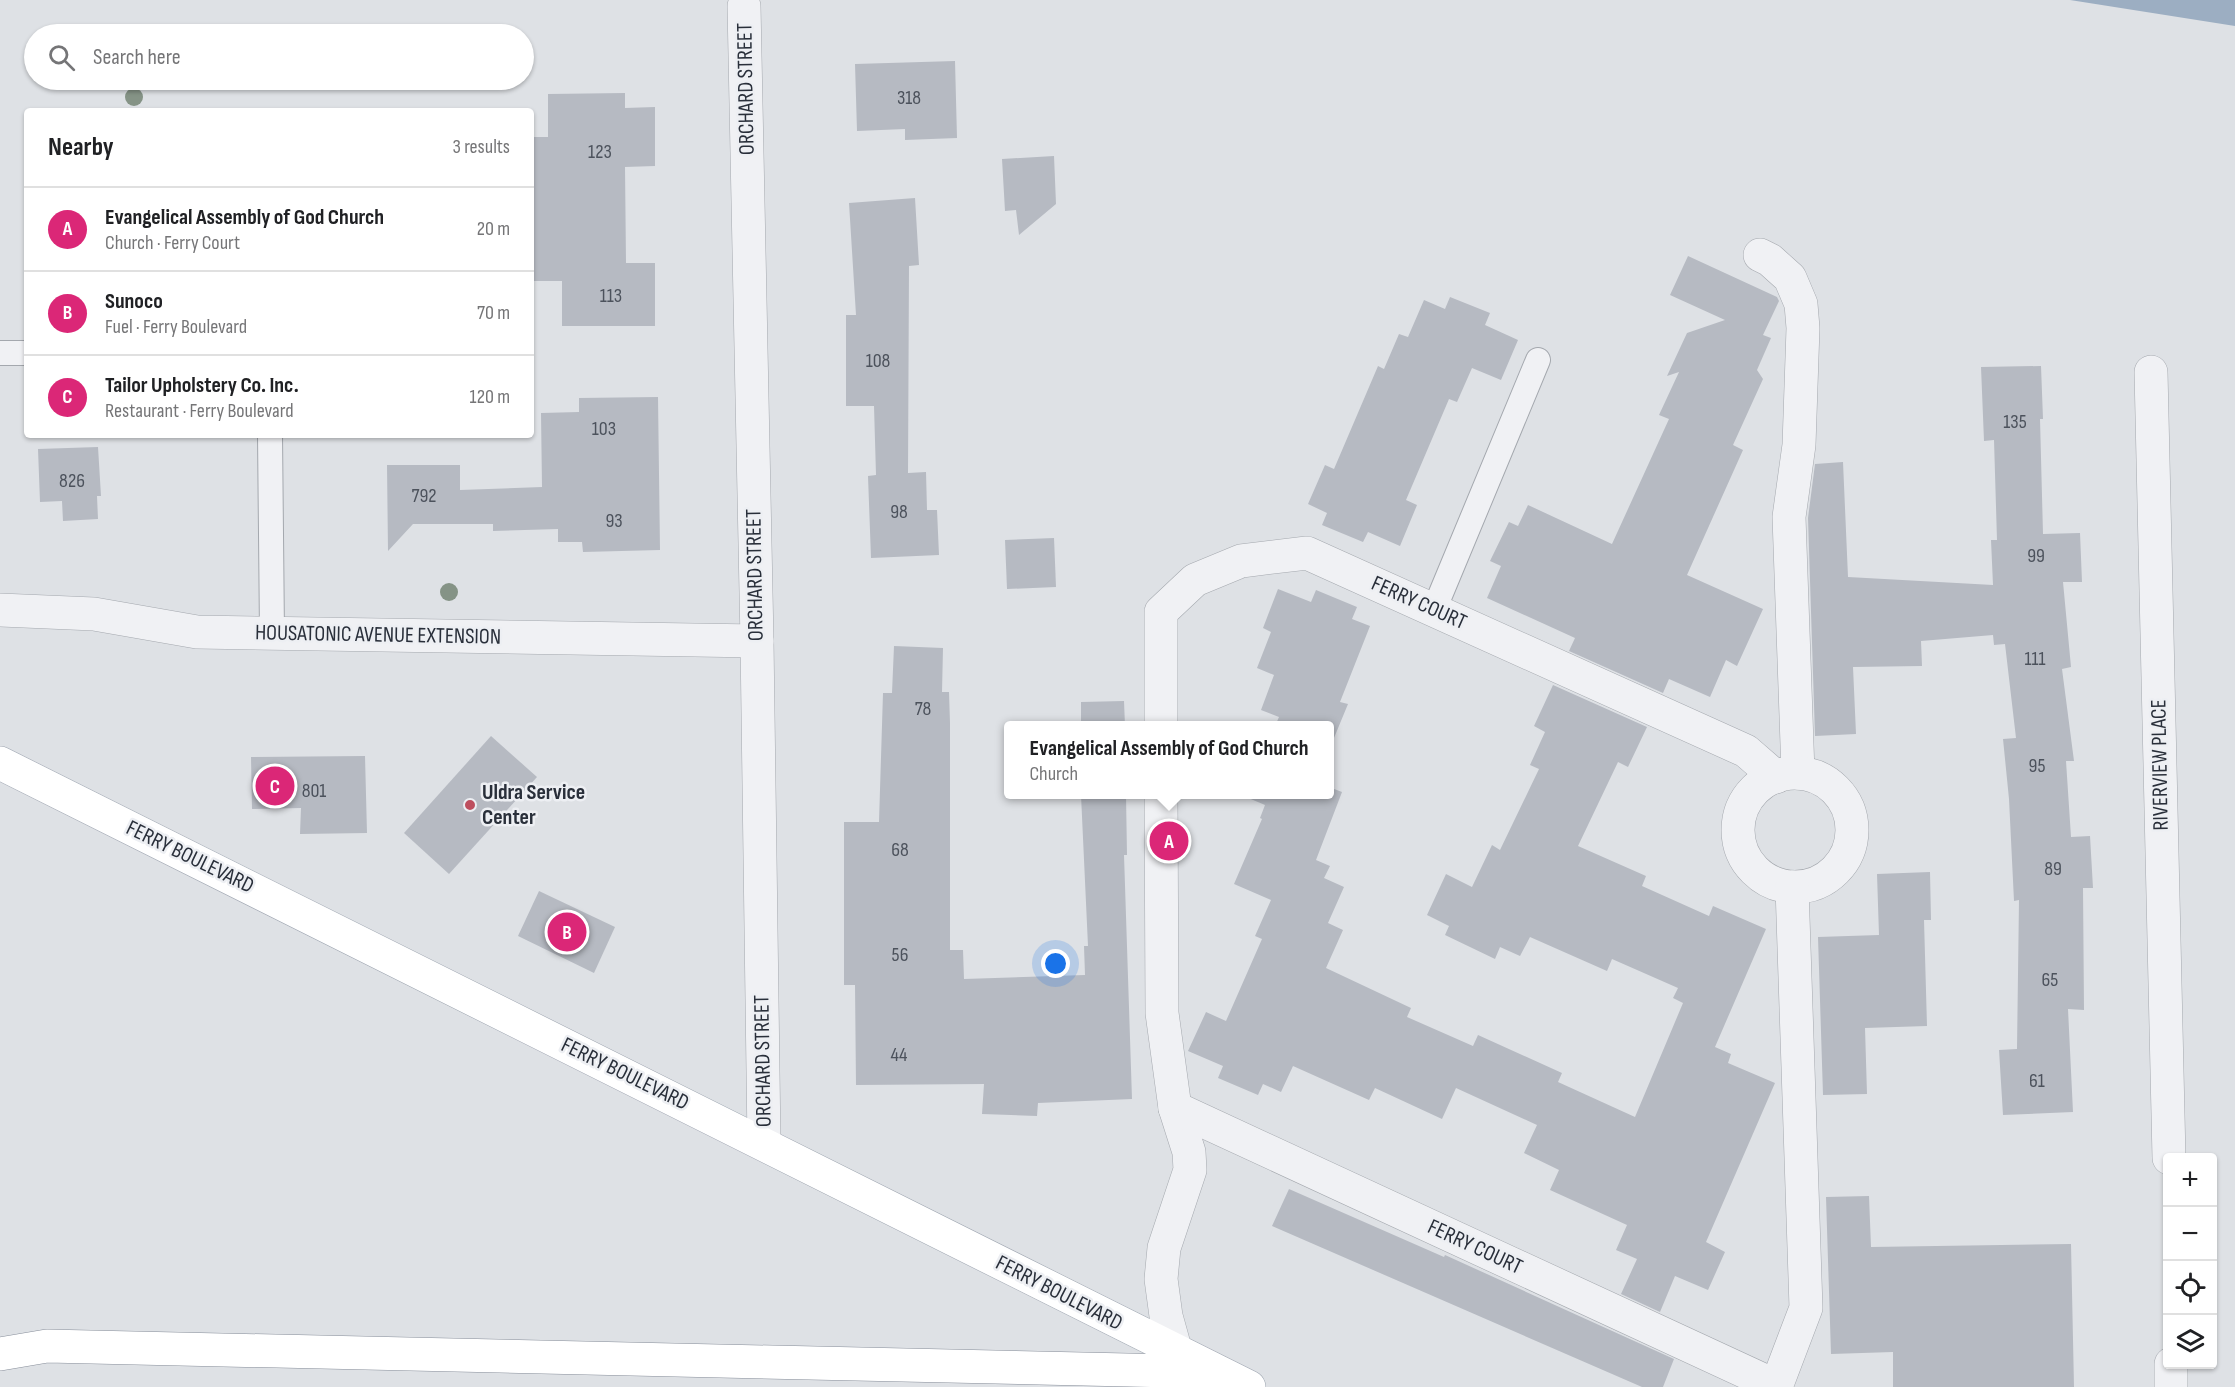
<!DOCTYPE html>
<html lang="en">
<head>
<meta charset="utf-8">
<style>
  body { margin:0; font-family:"Sofia Sans Condensed",sans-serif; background:#f2f2f2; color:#202124 }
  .controls { position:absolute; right:18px; bottom:18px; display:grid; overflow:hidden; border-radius:6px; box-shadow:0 2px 4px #0004 }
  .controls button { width:54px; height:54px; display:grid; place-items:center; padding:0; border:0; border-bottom:2px solid #e0e0e0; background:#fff; color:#202124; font:30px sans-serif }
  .you { position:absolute; left:1056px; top:964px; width:21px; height:21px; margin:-15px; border:4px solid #fff; border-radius:50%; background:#1a73e8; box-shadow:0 0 0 9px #1a73e833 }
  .badge { display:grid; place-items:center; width:39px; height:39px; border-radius:50%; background:#db2777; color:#fff; font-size:20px; font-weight:700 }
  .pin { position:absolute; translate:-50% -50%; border:3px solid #fff; box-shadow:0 2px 6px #0006 }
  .popup { position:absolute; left:1004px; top:721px; width:330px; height:78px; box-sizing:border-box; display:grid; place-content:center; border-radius:6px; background:#fff; filter:drop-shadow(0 2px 4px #0005); font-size:20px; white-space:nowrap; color:#757577 }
  .popup b { font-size:22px; color:#202124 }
  .popup::after { content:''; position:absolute; left:50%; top:100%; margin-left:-12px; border:12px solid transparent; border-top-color:#fff }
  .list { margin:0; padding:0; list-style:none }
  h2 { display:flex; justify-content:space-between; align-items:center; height:78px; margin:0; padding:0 24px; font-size:26px }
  h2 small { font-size:20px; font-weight:400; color:#757577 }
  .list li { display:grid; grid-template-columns:39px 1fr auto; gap:18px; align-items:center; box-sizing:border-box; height:84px; padding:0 24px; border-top:2px solid #e0e0e0 }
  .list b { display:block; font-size:22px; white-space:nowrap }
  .list p { margin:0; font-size:20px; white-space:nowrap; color:#757577 }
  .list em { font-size:20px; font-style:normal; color:#757577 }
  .icon { flex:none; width:33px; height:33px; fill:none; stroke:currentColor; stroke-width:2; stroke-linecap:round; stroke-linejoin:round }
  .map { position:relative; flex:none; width:2235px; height:1387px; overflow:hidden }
  .search { position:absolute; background:#fff; box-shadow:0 2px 4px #0004; left:24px; top:24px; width:510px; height:66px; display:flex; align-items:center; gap:15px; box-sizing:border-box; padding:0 21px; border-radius:33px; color:#757577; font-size:22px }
  .panel { position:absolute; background:#fff; box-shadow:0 2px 4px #0004; left:24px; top:108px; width:510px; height:330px; border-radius:6px }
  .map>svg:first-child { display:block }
  .water { fill:#9caec2 }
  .building { fill:#b6bac2 }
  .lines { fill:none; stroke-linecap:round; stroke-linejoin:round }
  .lane-casing { stroke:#a4a8ae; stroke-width:26 }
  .street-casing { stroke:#a4a8ae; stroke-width:34 }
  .primary-casing { stroke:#9ea5b0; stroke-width:34 }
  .highway-casing { stroke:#878e9a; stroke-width:34 }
  .lane { stroke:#f0f1f4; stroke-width:24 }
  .street { stroke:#f0f1f4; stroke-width:33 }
  .primary { stroke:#fff; stroke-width:33 }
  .highway { stroke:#fff; stroke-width:33 }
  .tree { fill:#859386 }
  .poi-dot { fill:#be4f5f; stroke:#edeff3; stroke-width:2 }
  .labels { text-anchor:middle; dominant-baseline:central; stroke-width:5; stroke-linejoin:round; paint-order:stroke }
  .number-label { font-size:20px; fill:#4c525c }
  .street-label { font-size:22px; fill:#292f3a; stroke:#edeff3 }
  .poi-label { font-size:22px; font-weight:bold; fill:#292f3a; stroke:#edeff3; text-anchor:start }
</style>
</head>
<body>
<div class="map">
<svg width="2235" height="1387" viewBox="0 0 2235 1387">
  <rect width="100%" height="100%" fill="#dee1e5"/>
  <path class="water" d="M 2070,0 L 2235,0 L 2235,26 Z"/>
  <g class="building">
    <path d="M 955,61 L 957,138 L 905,140 L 905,129 L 857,131 L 855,64 Z"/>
    <path d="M 625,93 L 625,108 L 655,107 L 655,166 L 625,167 L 626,263 L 655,263 L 655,326 L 562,326 L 562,281 L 531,281 L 531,137 L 548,137 L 548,94 Z"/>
    <path d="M 1054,156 L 1056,204 L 1019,235 L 1016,210 L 1005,211 L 1002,159 Z"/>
    <path d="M 915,198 L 919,265 L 909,266 L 908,473 L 926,472 L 927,510 L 937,510 L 939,555 L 871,558 L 868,476 L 876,475 L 874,406 L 846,406 L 846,315 L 856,315 L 849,203 Z"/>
    <path d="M 1688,256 L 1777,297 L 1779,301 L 1763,335 L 1771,338 L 1757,370 L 1763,379 L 1733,445 L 1743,450 L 1687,575 L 1763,609 L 1737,666 L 1726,660 L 1710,697 L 1669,679 L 1663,693 L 1569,651 L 1575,638 L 1487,598 L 1501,566 L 1490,561 L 1509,522 L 1518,526 L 1528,505 L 1612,544 L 1669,419 L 1659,415 L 1679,372 L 1667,376 L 1687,333 L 1725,320 L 1670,295 Z"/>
    <path d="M 1450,297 L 1490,313 L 1485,325 L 1518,340 L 1501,380 L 1472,368 L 1457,402 L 1449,399 L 1406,500 L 1417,505 L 1400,546 L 1368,532 L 1363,542 L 1322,525 L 1327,513 L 1308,504 L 1325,465 L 1334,469 L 1378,366 L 1384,369 L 1399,334 L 1408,337 L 1424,300 L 1445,309 Z"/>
    <path d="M 2041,366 L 2043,419 L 2040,419 L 2043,534 L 2080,533 L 2082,582 L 2063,582 L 2071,667 L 2062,669 L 2074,761 L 2066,761 L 2071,837 L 2090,836 L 2093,888 L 2083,888 L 2084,1010 L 2068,1009 L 2073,1112 L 2003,1115 L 1999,1050 L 2017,1049 L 2019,900 L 2014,901 L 2009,799 L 2003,739 L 2016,738 L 2005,644 L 1994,645 L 1993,635 L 1921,641 L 1922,666 L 1853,667 L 1856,734 L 1815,736 L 1808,518 L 1815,464 L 1843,462 L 1848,577 L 1993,585 L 1991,540 L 1997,540 L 1994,440 L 1984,441 L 1981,367 Z"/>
    <path d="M 658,397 L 660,550 L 583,552 L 582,542 L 558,542 L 558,529 L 493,531 L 493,524 L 413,524 L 388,551 L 387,465 L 460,465 L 460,490 L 542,487 L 541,413 L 579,412 L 579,398 Z"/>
    <path d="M 98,447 L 101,496 L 97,496 L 98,519 L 63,521 L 62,501 L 40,502 L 38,449 Z"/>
    <path d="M 1054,538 L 1056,587 L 1007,589 L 1005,540 Z"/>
    <path d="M 1278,589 L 1311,602 L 1316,590 L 1357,607 L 1352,619 L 1370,626 L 1340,702 L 1348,704 L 1329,750 L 1329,726 L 1275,726 L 1279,717 L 1261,710 L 1274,675 L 1257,668 L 1271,632 L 1263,628 Z"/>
    <path d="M 894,646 L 943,648 L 942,692 L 949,692 L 950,723 L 950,950 L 963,950 L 964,979 L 1085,975 L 1084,946 L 1088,946 L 1081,795 L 1126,795 L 1127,855 L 1124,855 L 1132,1099 L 1038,1103 L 1037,1116 L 982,1114 L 984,1084 L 856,1085 L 855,985 L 844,985 L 844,822 L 879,822 L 883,693 L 892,693 Z"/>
    <path d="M 1553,685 L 1647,727 L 1628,767 L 1618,762 L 1578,846 L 1646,876 L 1642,886 L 1709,916 L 1713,906 L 1766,929 L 1715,1047 L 1731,1054 L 1728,1063 L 1775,1083 L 1706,1242 L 1725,1252 L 1708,1290 L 1675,1276 L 1660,1312 L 1621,1294 L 1637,1259 L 1616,1250 L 1627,1225 L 1550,1190 L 1559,1170 L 1524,1153 L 1537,1125 L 1456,1088 L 1442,1119 L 1375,1088 L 1369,1100 L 1293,1066 L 1281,1092 L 1263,1084 L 1258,1095 L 1218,1078 L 1223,1066 L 1188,1051 L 1206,1012 L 1226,1021 L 1262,939 L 1255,936 L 1271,900 L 1234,884 L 1262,819 L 1260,818 L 1265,805 L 1246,797 L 1248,795 L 1329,795 L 1329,787 L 1342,792 L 1316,860 L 1330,866 L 1324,878 L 1344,887 L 1328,923 L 1343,930 L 1326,968 L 1411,1008 L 1407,1017 L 1473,1046 L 1478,1035 L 1562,1073 L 1558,1082 L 1635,1117 L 1683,1003 L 1673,998 L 1678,988 L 1612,959 L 1607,971 L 1530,937 L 1520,956 L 1500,947 L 1495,959 L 1445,935 L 1449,926 L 1427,915 L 1446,874 L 1472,887 L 1492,845 L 1500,850 L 1539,769 L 1530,765 L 1545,732 L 1534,726 Z"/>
    <path d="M 1124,701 L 1125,726 L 1081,726 L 1081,702 Z"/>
    <path d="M 491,736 L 537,777 L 449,874 L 404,833 Z"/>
    <path d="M 365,756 L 367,833 L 300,834 L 301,808 L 252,809 L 251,757 Z"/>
    <path d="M 1930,872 L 1931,920 L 1924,920 L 1927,1026 L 1865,1028 L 1867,1094 L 1823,1095 L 1818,937 L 1879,935 L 1877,874 Z"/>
    <path d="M 539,891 L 615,927 L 594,973 L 518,936 Z"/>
    <path d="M 1289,1189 L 1444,1257 L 1445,1255 L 1674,1359 L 1663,1387 L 1642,1387 L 1272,1226 Z"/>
    <path d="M 1869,1196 L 1871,1247 L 2071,1244 L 2074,1387 L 1893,1387 L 1893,1352 L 1831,1354 L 1826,1197 Z"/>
  </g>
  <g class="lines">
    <defs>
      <g id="lane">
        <path d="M 0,353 L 27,353"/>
        <path d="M 270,435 L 272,633"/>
        <path d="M 1434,610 L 1538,360"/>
      </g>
      <g id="street">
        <path d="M 744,6 L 757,641 L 764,1143"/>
        <path d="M 1760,255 L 1770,260 L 1790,278 L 1801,304 L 1803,328 L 1799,445 L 1789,517 L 1798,773"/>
        <path d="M 2151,372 L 2169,1158"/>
        <path d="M 0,610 L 94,614 L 197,632 L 757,641"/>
        <path d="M 1161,726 L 1161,612 L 1195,580 L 1241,561 L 1307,553 L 1746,751 L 1776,777"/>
        <circle cx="1795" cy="830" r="57"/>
        <path d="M 1161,794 L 1162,1013 L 1175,1108 L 1189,1152 L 1190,1170 L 1164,1248 L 1161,1279 L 1166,1316 L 1176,1352"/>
        <path d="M 1175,1108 L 1776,1386"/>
        <path d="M 1776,1387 L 1806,1308 L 1792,887"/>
        <path d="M 2171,1387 L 2171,1364"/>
      </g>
      <path id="primary" d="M 0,763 L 1249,1387"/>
      <path id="highway" d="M 0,1354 L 47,1346 L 1218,1372"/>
    </defs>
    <use href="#lane" class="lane-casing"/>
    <use href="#street" class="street-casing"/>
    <use href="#primary" class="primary-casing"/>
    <use href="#highway" class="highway-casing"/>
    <use href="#lane" class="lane"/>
    <use href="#street" class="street"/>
    <use href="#primary" class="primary"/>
    <use href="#highway" class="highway"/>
  </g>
  <g class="tree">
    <circle cx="134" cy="97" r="9"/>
    <circle cx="449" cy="592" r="9"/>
  </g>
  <circle class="poi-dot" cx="470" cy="805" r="6"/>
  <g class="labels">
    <g class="number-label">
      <text x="909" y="98">318</text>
      <text x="600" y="152">123</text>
      <text x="611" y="296">113</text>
      <text x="878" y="361">108</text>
      <text x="2015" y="422">135</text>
      <text x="604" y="429">103</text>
      <text x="72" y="481">826</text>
      <text x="424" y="496">792</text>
      <text x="899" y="512">98</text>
      <text x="614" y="521">93</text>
      <text x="2036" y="556">99</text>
      <text x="2035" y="659">111</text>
      <text x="923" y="709">78</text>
      <text x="2037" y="766">95</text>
      <text x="314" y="791">801</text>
      <text x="900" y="850">68</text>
      <text x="2053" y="869">89</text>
      <text x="900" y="955">56</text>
      <text x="2050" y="980">65</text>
      <text x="899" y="1055">44</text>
      <text x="2037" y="1081">61</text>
    </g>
    <g class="street-label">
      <text transform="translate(746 89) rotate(-91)">ORCHARD STREET</text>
      <text transform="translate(755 575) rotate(-91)">ORCHARD STREET</text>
      <text transform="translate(1419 603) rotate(24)">FERRY COURT</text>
      <text transform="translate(378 635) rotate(1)">HOUSATONIC AVENUE EXTENSION</text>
      <text transform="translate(2160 765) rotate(-91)">RIVERVIEW PLACE</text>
      <text transform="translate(190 857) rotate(26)">FERRY BOULEVARD</text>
      <text transform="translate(763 1061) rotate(-91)">ORCHARD STREET</text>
      <text transform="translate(625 1074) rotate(26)">FERRY BOULEVARD</text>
      <text transform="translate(1475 1247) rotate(25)">FERRY COURT</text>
      <text transform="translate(1059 1293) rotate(27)">FERRY BOULEVARD</text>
    </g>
    <g class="poi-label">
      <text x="482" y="792">Uldra Service<tspan x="482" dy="25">Center</tspan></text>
    </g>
  </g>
</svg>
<div class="controls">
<button>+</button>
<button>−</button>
<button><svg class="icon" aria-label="locate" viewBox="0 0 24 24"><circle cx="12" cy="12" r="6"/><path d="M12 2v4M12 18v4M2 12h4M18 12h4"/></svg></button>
<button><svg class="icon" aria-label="layers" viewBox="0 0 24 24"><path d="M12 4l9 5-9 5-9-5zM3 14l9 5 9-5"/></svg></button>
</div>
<div class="you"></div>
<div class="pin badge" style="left:1169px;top:841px">A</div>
<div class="popup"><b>Evangelical Assembly of God Church</b>Church</div>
<div class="pin badge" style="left:567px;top:932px">B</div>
<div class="pin badge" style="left:275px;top:786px">C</div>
<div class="search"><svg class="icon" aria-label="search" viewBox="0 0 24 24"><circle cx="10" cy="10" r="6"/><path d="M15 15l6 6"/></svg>Search here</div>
<section class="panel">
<h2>Nearby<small>3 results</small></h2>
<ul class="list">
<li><span class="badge">A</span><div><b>Evangelical Assembly of God Church</b><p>Church · Ferry Court</p></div><em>20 m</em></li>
<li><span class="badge">B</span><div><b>Sunoco</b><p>Fuel · Ferry Boulevard</p></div><em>70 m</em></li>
<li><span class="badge">C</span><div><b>Tailor Upholstery Co. Inc.</b><p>Restaurant · Ferry Boulevard</p></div><em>120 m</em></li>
</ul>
</section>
</div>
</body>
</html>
